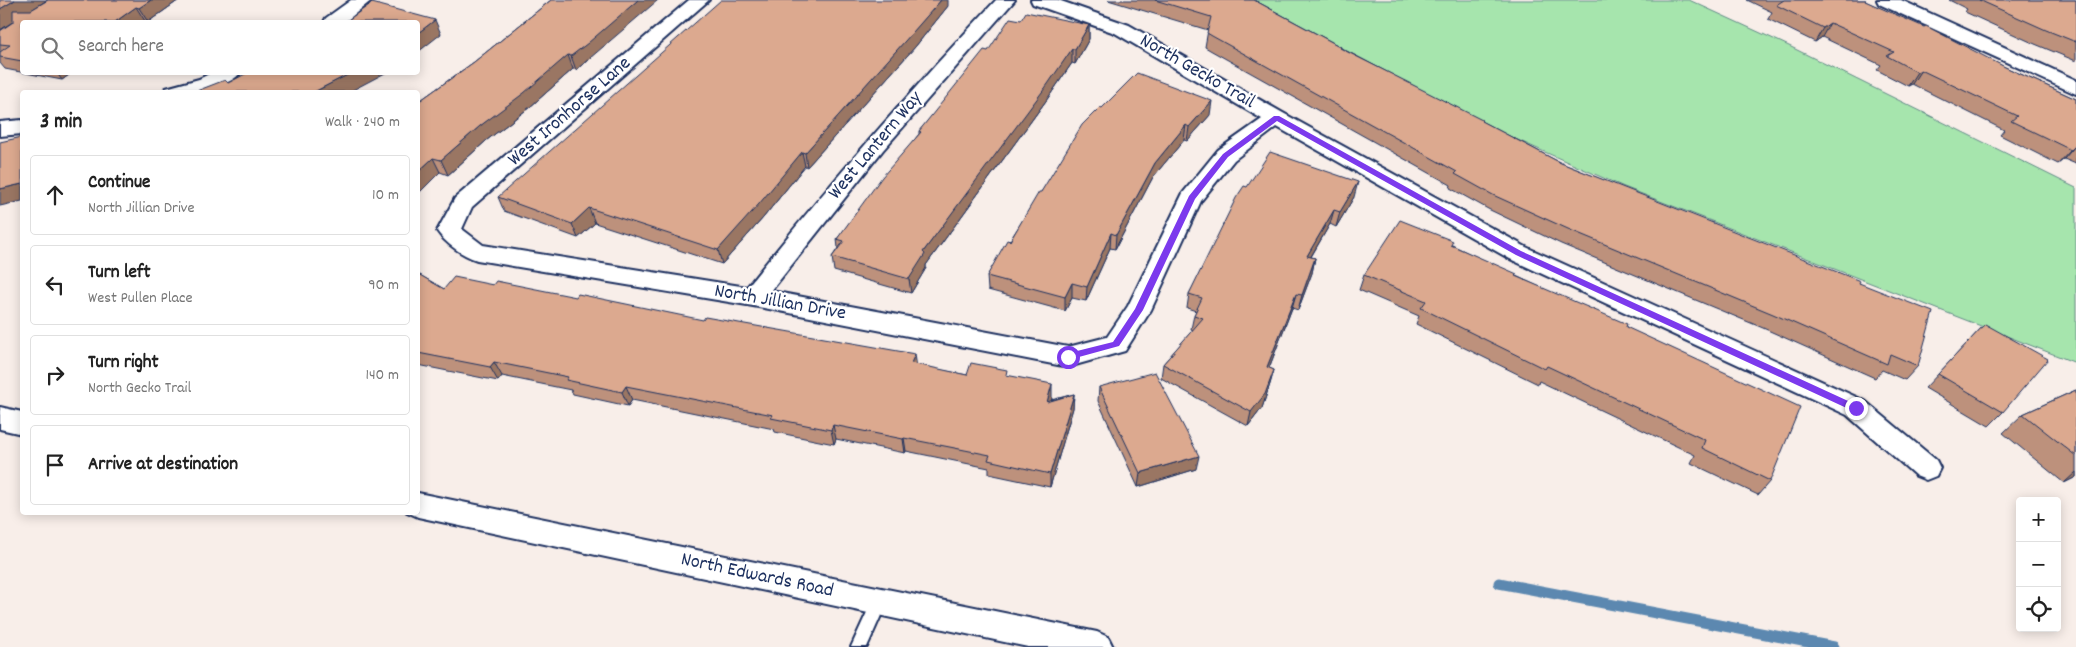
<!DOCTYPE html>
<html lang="en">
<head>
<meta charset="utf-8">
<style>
  body { margin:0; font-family:Dekko,sans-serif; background:#f2f2f2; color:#222 }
  .controls { position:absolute; right:15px; bottom:15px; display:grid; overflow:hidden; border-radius:5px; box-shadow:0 2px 12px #0003 }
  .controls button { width:45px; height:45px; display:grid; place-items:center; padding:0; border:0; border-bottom:1px solid #e0e0e0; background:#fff; color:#222; font:25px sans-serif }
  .stop { position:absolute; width:15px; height:15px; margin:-11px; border:4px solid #7c3aed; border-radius:50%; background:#fff }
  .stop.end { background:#7c3aed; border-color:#fff; box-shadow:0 1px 5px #0008 }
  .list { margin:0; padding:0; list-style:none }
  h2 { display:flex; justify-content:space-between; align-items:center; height:65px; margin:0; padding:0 20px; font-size:21px }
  h2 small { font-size:16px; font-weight:400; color:#767676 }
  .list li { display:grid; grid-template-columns:32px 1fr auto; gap:15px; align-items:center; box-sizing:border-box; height:80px; margin:0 10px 10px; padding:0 10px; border:1px solid #e0e0e0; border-radius:5px }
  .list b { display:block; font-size:19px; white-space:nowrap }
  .list p { margin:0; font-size:16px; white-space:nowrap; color:#767676 }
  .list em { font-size:16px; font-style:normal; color:#767676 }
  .icon { flex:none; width:28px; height:28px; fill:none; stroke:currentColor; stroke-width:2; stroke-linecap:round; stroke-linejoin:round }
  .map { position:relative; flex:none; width:2076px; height:647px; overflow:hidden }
  .search { position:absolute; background:#fff; box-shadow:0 2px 12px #0003; left:20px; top:20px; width:400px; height:55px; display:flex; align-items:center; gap:12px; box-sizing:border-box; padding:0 18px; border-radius:5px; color:#767676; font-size:19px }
  .panel { position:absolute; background:#fff; box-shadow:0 2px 12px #0003; left:20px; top:90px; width:400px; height:425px; border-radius:5px }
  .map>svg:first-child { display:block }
  .green { fill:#a6e5ad; stroke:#608a86 }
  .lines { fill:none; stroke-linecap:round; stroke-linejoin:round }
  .stream { stroke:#5b88b0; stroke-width:11 }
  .lane-casing { stroke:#1b2f5e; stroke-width:4 }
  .street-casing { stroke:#1b2f5e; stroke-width:4 }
  .lane { fill:#fff; fill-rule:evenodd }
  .street { fill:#fff; fill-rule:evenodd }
  .wall { fill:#bd917b; stroke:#1b2f5e }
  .shaded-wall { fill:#9a7664; stroke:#1b2f5e }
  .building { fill:#dca98f; stroke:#1b2f5e }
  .route { fill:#7c3aed }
  .labels { text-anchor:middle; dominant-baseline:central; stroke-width:4.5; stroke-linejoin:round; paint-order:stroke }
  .street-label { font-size:20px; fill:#1b2f5e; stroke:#fff }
</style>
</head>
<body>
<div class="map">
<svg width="2076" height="647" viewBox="0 0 2076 647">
  <rect width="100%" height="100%" fill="#f8eee9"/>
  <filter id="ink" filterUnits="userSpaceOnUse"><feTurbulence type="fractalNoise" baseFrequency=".02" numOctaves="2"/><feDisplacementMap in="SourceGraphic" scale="10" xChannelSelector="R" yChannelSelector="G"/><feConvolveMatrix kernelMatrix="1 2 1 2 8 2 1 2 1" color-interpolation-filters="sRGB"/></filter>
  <g filter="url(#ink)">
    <path class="green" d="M 1249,0 L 1689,0 L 1789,46 L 2076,188 L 2076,363 L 1624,187 L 1504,134 Z"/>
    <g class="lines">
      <path class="stream" d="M 1499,583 L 1834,647"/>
      <defs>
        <path id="lane" d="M 879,595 L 884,597 L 887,602 L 867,647 L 851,647 L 874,597 Z"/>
        <g id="street">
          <path d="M 351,0 L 372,0 L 345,22 L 324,22 L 326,18 Z"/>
          <path d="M 689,0 L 709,0 L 472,207 L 462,229 L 483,245 L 747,287 C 826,188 909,92 996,0 L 1015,0 L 883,150 L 771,291 L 1068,347 L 1107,337 L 1128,306 L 1183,193 L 1218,150 L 1262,119 L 1115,33 L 1033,4 L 1031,0 L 1058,0 L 1129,25 L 1283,113 L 1526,247 L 1865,401 L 1936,460 L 1940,468 L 1936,476 L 1926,480 L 1916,476 L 1847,415 L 1510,259 L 1277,127 L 1234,160 L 1201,201 L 1151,310 L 1125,351 L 1068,367 L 753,306 L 477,260 C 463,256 445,243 437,231 L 455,198 Z"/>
          <path d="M 1877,0 L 1901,0 L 2076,80 L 2076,94 L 1879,4 Z"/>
          <path d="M 213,72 L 241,72 C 229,89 182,95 163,92 L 166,88 L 199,79 Z"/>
          <path d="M 22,120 L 22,134 L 0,136 L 0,122 Z"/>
          <path d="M 0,407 L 22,412 L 22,434 L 0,429 Z"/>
          <path d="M 418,493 L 1097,632 L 1108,637 L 1113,647 L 1028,647 L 418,517 L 407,512 L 418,512 Z"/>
        </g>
      </defs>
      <use href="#lane" class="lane-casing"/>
      <use href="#street" class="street-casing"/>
      <use href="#lane" class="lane"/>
      <use href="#street" class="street"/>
    </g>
    <g class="wall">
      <path d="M 47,0 L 33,9 L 48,0 L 179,0 L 148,22 L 22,22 L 22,72 L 73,72 L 62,80 L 5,69 L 0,63 L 0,31 L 13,22 L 0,30 Z"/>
      <path d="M 551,0 L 592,57 L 576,70 L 573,69 L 530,107 L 487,140 L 448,175 L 440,172 L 418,194 L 418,102 L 474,62 Z"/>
      <path d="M 1108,0 L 1254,0 L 1341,47 L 1341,48 L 1561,163 L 1859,283 L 1918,366 L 1905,380 L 1882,370 L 1875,378 L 1763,328 L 1561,244 L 1488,209 L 1450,188 L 1451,185 L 1210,50 L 1205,47 L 1208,30 Z"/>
      <path d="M 1747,0 L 1866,0 L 1865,1 L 2005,67 L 2076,99 L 2076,164 L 2064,159 L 2058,164 L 2000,135 L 2004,130 L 1912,84 L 1908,86 L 1877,70 L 1881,65 L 1822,37 L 1815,42 L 1768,19 L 1772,12 Z"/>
      <path d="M 1949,0 L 2076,0 L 2076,61 L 2035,44 L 1965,12 L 1967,9 Z"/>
      <path d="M 948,6 L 915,47 L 807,167 L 805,166 L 763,218 L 722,264 L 595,223 L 578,238 L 504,211 L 498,197 Z"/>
      <path d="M 1021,20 L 1089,25 L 1089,39 L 1075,64 L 1072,63 L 1048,98 L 926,265 L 926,268 L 911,293 L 834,271 L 832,257 L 838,248 L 837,239 L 919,134 L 919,131 L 988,51 Z"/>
      <path d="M 1102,108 L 1210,115 L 1187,141 L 1184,140 L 1153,177 L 1115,249 L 1110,248 L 1086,301 L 1072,298 L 1065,311 L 988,290 L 987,276 L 1041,192 Z"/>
      <path d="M 1247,187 L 1354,197 L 1336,227 L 1330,224 L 1311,257 L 1315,258 L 1312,273 L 1298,310 L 1292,308 L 1269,368 L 1274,370 L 1270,384 L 1262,408 L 1248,426 L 1161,378 L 1163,364 L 1193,330 L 1191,329 L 1194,315 L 1196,311 L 1187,308 L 1189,294 Z"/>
      <path d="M 1452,245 L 1516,276 L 1626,327 L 1770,481 L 1758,495 L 1691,463 L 1695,455 L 1539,381 L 1538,384 L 1416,324 L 1419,316 L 1359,290 L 1364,275 Z"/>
      <path d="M 418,274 L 444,289 L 493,285 L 916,365 L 967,375 L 1007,375 L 1052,398 L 1051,400 L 1074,394 L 1073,408 L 1050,487 L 989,474 L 989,468 L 906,451 L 905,453 L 836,439 L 834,444 L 775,432 L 774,429 L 632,400 L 628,406 L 573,394 L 571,390 L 502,376 L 498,381 L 418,365 Z"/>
      <path d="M 1985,324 L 2003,412 L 1989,426 L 1925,388 Z"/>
      <path d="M 1099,387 L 1196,469 L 1138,487 L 1098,401 Z"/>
      <path d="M 2076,390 L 2076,477 L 2064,483 L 2003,433 L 2023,414 Z"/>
    </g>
    <g class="shaded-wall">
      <path d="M 15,0 L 47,0 L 0,30 L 0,9 Z"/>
      <path d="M 151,0 L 179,0 L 148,22 L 139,8 Z"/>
      <path d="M 638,0 L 658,0 L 576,70 L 571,56 Z"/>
      <path d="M 941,0 L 948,0 L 948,6 L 915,47 L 807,167 L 805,153 Z"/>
      <path d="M 136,7 L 145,21 L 143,22 L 115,22 Z"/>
      <path d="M 435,20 L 441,34 L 418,52 L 418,33 Z"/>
      <path d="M 1830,23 L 1822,37 L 1815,42 L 1823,28 Z"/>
      <path d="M 1089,25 L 1089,39 L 1075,64 L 1075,49 Z"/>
      <path d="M 1072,49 L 1072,63 L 1048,98 L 926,265 L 926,268 L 911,293 L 909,279 L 923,252 Z"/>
      <path d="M 568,55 L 573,69 L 530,107 L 487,140 L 448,175 L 441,160 L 480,126 Z"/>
      <path d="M 1921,70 L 1912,84 L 1908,86 L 1917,72 Z"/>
      <path d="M 56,72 L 73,72 L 62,80 Z"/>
      <path d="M 353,72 L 387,72 L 349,92 L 314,92 Z"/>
      <path d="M 1212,101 L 1210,115 L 1187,141 L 1189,127 Z"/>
      <path d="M 1186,125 L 1184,140 L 1153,177 L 1115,249 L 1116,235 L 1155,163 Z"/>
      <path d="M 2076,145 L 2064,159 L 2058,164 L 2071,150 Z"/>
      <path d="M 802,152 L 805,166 L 763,218 L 722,264 L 718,250 Z"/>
      <path d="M 433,158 L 440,172 L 418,194 L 418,172 Z"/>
      <path d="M 1358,182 L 1354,197 L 1336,227 L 1340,212 Z"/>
      <path d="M 22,184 L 22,201 L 0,206 L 0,189 Z"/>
      <path d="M 589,208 L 595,223 L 578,238 L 572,224 Z"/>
      <path d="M 1334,210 L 1330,224 L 1303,270 L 1307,256 Z"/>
      <path d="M 1111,233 L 1110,248 L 1086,301 L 1087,287 Z"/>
      <path d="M 1315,258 L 1312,273 L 1298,310 L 1302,295 Z"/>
      <path d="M 1072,283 L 1072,298 L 1065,311 L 1065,297 Z"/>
      <path d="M 1296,294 L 1292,308 L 1264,381 L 1267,367 Z"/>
      <path d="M 915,354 L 917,368 L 911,363 Z"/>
      <path d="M 494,362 L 502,376 L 498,381 L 490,367 Z"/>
      <path d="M 1274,370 L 1270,384 L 1262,408 L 1248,426 L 1251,412 Z"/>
      <path d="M 1052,384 L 1052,398 L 1047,415 L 1047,402 Z"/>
      <path d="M 626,386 L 632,400 L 628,406 L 622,392 Z"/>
      <path d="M 1074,394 L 1073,408 L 1050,487 L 1050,474 Z"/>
      <path d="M 833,425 L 836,439 L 834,444 L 831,430 Z"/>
      <path d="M 904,438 L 906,451 L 905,453 L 903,439 Z"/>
      <path d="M 1199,456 L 1196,469 L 1138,487 L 1140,473 Z"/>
      <path d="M 2076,472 L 2076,477 L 2064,483 Z"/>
    </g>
    <g class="building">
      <path d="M 0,0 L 15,0 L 0,9 Z"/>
      <path d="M 48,0 L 151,0 L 139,8 L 136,7 L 115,22 L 22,22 L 22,61 L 0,57 L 0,52 L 10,45 L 0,44 L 0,31 L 13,22 L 13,10 L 31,10 Z"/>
      <path d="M 551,0 L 638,0 L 588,43 L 571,56 L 568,55 L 524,93 L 480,126 L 441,160 L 433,158 L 418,172 L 418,102 L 474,62 Z"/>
      <path d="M 721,0 L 941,0 L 913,32 L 805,153 L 802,152 L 759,204 L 718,250 L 589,208 L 572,224 L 498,197 Z"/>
      <path d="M 1155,0 L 1254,0 L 1341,47 L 1340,48 L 1482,120 L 1481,121 L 1561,163 L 1860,281 L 1859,283 L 1933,312 L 1918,366 L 1890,354 L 1887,364 L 1773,314 L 1568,229 L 1493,195 L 1455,174 L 1457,172 L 1212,36 L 1207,33 L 1211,17 Z"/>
      <path d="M 1784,0 L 1866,0 L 1865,1 L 1924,27 L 1926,26 L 2005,67 L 2076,99 L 2076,145 L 2071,150 L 2011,121 L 2017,116 L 1921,70 L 1917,72 L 1887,56 L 1894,52 L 1830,23 L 1823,28 L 1776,5 Z"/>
      <path d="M 1979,0 L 2076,0 L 2076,42 L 2046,30 Z"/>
      <path d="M 372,3 L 435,20 L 418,33 L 418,22 L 345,22 Z"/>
      <path d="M 1026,12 L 1089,25 L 1075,49 L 1072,49 L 1048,84 L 923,252 L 925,254 L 909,279 L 832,257 L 844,241 L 837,239 L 882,177 L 921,132 L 919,131 L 984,50 L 988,51 L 1010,18 L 1021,20 Z"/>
      <path d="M 249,72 L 353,72 L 314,92 L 194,92 L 225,80 L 228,83 Z"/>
      <path d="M 1137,73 L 1212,101 L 1189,127 L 1186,125 L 1155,163 L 1116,235 L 1111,233 L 1087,287 L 1072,283 L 1065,297 L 987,276 L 1007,240 L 1010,241 L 1039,192 L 1041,192 L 1082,125 L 1100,107 L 1102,108 Z"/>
      <path d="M 22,137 L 22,184 L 0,189 L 0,142 Z"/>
      <path d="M 1270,152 L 1358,182 L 1340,212 L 1334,210 L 1307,256 L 1315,258 L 1302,295 L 1296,294 L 1267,367 L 1274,370 L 1265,394 L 1251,412 L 1163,364 L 1203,318 L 1194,315 L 1202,298 L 1189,294 L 1236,198 L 1244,186 L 1247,187 Z"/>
      <path d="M 1400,220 L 1453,241 L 1451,245 L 1517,274 L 1515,276 L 1627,324 L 1626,327 L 1800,407 L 1770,481 L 1702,448 L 1705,440 L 1547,366 L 1545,369 L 1421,308 L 1426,301 L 1364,275 Z"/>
      <path d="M 418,274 L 444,289 L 454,277 L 493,285 L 496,281 L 576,297 L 578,294 L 703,320 L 705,317 L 915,354 L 911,363 L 967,375 L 971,363 L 1007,370 L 1006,375 L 1052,384 L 1047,402 L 1074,394 L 1050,474 L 988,460 L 990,455 L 904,438 L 903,439 L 833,425 L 831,430 L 771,418 L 773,415 L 626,386 L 622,392 L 566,380 L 568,377 L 494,362 L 490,367 L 418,353 Z"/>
      <path d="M 1985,324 L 2048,359 L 2003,412 L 1938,374 Z"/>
      <path d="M 1155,372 L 1199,456 L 1140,473 L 1099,387 Z"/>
      <path d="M 2076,390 L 2076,456 L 2023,414 Z"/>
    </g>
  </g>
  <path class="route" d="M 1274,116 L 1279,116 L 1521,251 L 1859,406 L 1860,408 L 1856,412 L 1853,411 L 1516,255 L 1277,121 L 1228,157 L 1195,199 L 1143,310 L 1119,346 L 1068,360 L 1065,359 L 1065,354 L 1113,342 L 1135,309 L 1189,196 L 1223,154 Z"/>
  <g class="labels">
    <g class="street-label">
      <text transform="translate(1197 72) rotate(30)">North Gecko Trail</text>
      <text transform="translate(570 112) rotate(-41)">West Ironhorse Lane</text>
      <text transform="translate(876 146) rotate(-50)">West Lantern Way</text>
      <text transform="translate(780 303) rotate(10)">North Jillian Drive</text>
      <text transform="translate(757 576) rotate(12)">North Edwards Road</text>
    </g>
  </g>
</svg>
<div class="controls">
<button>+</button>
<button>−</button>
<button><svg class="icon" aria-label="locate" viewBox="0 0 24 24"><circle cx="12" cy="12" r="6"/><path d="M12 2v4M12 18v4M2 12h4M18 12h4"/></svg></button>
</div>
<div class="stop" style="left:1068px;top:357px"></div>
<div class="stop end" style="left:1856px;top:408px"></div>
<div class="search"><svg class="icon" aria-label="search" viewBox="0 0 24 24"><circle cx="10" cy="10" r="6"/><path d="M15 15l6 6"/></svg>Search here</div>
<section class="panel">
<h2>3 min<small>Walk · 240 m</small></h2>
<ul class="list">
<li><svg class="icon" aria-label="ahead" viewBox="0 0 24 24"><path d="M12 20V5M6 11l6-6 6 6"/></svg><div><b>Continue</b><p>North Jillian Drive</p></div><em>10 m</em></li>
<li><svg class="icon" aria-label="left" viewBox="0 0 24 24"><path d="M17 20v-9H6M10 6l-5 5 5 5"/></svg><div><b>Turn left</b><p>West Pullen Place</p></div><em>90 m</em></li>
<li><svg class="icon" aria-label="right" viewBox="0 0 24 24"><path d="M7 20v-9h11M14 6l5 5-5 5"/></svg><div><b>Turn right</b><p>North Gecko Trail</p></div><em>140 m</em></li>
<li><svg class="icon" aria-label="arrive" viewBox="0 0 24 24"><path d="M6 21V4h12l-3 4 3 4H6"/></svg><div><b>Arrive at destination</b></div></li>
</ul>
</section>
</div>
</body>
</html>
